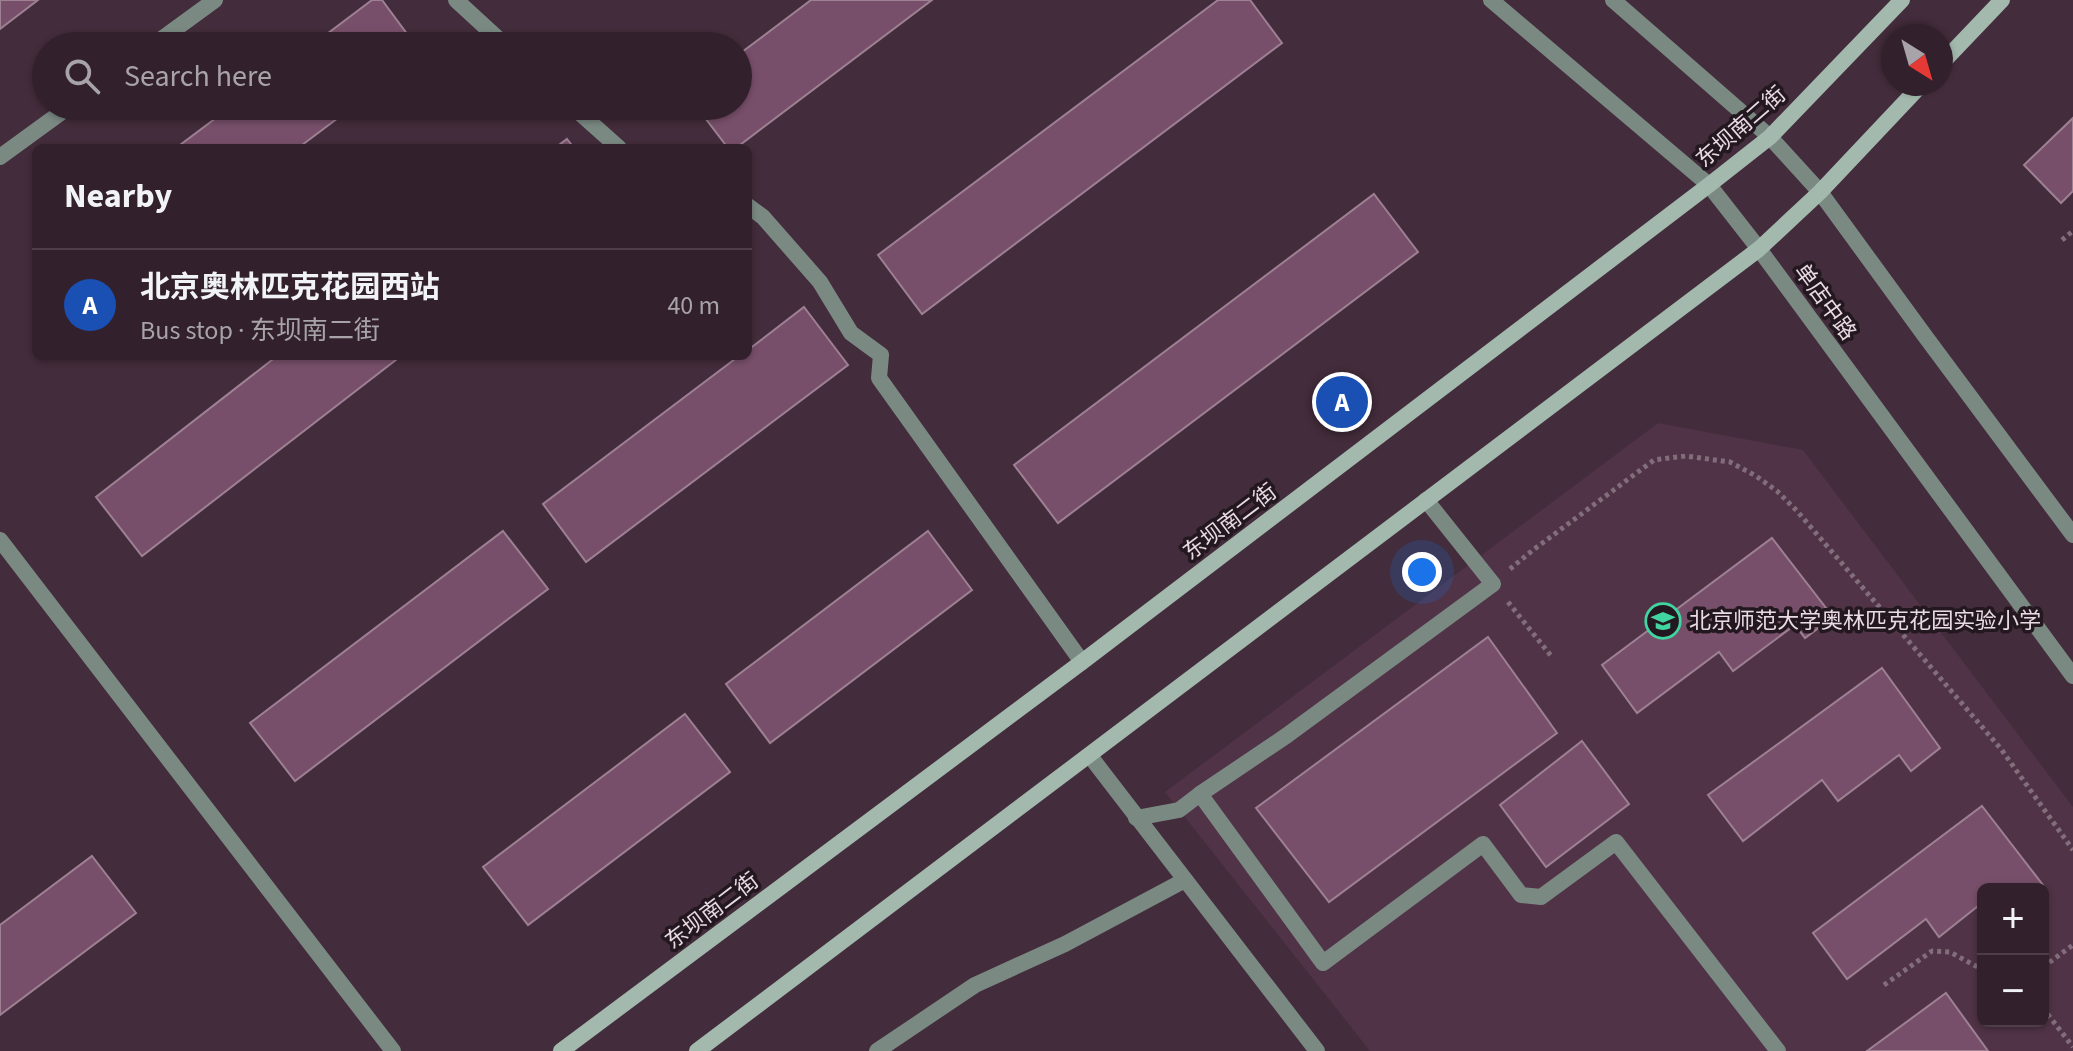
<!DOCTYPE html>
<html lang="en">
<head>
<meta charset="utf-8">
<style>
  body { margin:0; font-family:"Source Sans 3","Noto Sans SC",sans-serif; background:#3d2e38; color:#f1f3f6 }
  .controls { position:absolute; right:24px; bottom:24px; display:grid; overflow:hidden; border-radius:12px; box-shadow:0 2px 6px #0004 }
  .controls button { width:72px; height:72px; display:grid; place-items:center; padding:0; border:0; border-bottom:2px solid #4d3e48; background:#32212c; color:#f1f3f6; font:40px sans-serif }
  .compass { position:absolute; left:1881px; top:24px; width:72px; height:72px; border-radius:50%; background:#32212c; box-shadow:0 2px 6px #0004; rotate:143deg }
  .you { position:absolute; left:1422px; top:572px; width:28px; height:28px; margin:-20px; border:6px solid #fff; border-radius:50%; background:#1a73e8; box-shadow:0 0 0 12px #1a73e833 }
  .badge { display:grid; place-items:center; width:52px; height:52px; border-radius:50%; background:#ea580c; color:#fff; font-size:26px; font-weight:700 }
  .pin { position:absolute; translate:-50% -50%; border:4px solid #fff; box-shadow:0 2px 8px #0006 }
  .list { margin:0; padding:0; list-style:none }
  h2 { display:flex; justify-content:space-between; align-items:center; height:104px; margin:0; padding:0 32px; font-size:34px }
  h2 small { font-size:26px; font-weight:400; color:#a8a3a9 }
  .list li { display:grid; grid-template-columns:52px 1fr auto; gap:24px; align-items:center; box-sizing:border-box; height:112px; padding:0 32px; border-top:2px solid #4d3e48 }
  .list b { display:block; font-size:30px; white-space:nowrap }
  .list p { margin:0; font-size:26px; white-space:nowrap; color:#a8a3a9 }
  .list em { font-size:26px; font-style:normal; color:#a8a3a9 }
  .icon { flex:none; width:44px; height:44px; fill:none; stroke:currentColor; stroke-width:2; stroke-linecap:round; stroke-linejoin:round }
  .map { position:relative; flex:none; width:2073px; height:1051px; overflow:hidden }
  .search { position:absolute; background:#32212c; box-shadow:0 2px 6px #0004; left:32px; top:32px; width:720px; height:88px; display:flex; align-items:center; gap:20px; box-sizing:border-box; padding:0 28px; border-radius:44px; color:#a8a3a9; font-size:30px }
  .panel { position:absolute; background:#32212c; box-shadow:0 2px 6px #0004; left:32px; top:144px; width:720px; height:216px; border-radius:12px }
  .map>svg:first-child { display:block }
  .built { fill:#503346; fill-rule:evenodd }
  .building { fill:#784f6a; stroke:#9d8193; stroke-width:2 }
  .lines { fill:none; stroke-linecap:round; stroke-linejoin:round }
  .path { stroke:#826e7b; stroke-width:5; stroke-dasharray:4 4; stroke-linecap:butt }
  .minor { stroke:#7b8983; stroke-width:16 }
  .tertiary { stroke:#7b8983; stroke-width:16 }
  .secondary { stroke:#a3b9ae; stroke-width:16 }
  .labels { text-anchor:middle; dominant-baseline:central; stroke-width:7; stroke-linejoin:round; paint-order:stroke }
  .street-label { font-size:22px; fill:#eadae4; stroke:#23181f }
  .poi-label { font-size:22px; fill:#eadae4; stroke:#23181f; text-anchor:start }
</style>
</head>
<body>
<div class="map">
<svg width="2073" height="1051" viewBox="0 0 2073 1051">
  <rect width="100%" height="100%" fill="#432c3b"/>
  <path class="built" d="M 1658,423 L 1803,450 L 2073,807 L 2073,1051 L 1370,1051 L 1165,792 ZM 1983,889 L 2043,889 L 2043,1021 L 1983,1021 Z"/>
  <g class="building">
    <path d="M 0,0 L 38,0 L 0,29 Z"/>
    <path d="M 372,0 L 382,0 L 416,46 L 311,46 Z"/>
    <path d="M 811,0 L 932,0 L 736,148 L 728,148 L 696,106 L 738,106 L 738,55 Z"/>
    <path d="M 1218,0 L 1250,0 L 1282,43 L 922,314 L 878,255 Z"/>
    <path d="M 232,106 L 354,106 L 298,148 L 176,148 Z"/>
    <path d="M 2073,118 L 2073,191 L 2061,203 L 2024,165 Z"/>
    <path d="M 567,139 L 574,148 L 555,148 Z"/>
    <path d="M 1374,194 L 1418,252 L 1058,523 L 1014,465 Z"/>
    <path d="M 804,307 L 848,365 L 586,562 L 543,504 L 739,356 L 748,356 L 748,350 Z"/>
    <path d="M 277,356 L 401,356 L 142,556 L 96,497 Z"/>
    <path d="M 503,531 L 548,589 L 295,781 L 250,723 Z"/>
    <path d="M 928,531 L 972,590 L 770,743 L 726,684 Z"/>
    <path d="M 1772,538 L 1833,617 L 1805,638 L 1795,625 L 1733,671 L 1719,652 L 1637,713 L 1602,665 Z"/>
    <path d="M 1488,637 L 1557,733 L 1329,902 L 1256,808 Z"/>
    <path d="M 1882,668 L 1940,748 L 1911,771 L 1899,755 L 1838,801 L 1822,780 L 1743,841 L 1708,795 Z"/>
    <path d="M 685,714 L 730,772 L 528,925 L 483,867 Z"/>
    <path d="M 1582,741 L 1629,804 L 1546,867 L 1500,805 Z"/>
    <path d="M 1982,806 L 2043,885 L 2038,889 L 1983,889 L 1983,902 L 1939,937 L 1926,919 L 1847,979 L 1813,933 Z"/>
    <path d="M 92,856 L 136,913 L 0,1015 L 0,925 Z"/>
    <path d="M 1946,993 L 1988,1051 L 1867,1051 Z"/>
  </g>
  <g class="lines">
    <g class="path">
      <path d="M 2062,240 L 2073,231"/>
      <path d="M 1510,569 L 1533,550 L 1654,460 L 1686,456 L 1730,462 L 1756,476 L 1777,491 L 1797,511 L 2001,749 L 2073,850"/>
      <path d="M 1508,602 L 1552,657"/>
      <path d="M 2043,967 L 2073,945"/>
      <path d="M 1884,985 L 1932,951 L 1950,952 L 1983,970"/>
      <path d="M 2043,1008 L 2073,1047"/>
    </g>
    <g class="minor">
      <path d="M 456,0 L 506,46"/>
      <path d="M 572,106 L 619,148"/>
      <path d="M 748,206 L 763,217 L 820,282 L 851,333 L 881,355 L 879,378 L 1082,662"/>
      <path d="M 1426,500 L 1493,584 L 1286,736 L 1200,794 L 1323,963 L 1483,844 L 1521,895 L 1541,897 L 1616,842 L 1778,1051"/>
      <path d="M 0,540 L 393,1051"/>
      <path d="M 1090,756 L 1317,1051"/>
      <path d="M 1136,818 L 1179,810 L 1200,794"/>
      <path d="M 877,1051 L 975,985 L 1065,944 L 1185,880"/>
    </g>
    <g class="tertiary">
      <path d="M 1491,0 L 1709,185 L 1759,249 L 2073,676"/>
      <path d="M 1613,0 L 1770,137 L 1820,192 L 1925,336 L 2073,535"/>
      <path d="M 152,46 L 215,0"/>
      <path d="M 0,157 L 70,106"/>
    </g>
    <g class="secondary">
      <path d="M 1941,64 L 2002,0"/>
      <path d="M 561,1051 L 1082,662 L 1709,185 L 1770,137 L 1902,0"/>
      <path d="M 697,1051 L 1759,249 L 1820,192 L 1922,84"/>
    </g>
  </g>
  <defs>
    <symbol id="school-ring" viewBox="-11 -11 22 22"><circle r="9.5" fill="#23181f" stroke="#42d4a0" stroke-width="1.5"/><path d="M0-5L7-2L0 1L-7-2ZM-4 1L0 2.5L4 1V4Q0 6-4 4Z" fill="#42d4a0"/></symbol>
  </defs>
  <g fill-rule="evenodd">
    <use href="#school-ring" x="1643" y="601" width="40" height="40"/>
  </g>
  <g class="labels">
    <g class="street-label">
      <text transform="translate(1741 127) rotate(-41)">东坝南二街</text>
      <text transform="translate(1825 302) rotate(54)">单店中路</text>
      <text transform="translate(1230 522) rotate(-37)">东坝南二街</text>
      <text transform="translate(712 911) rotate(-37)">东坝南二街</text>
    </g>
    <g class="poi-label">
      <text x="1689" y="621">北京师范大学奥林匹克花园实验小学</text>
    </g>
  </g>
</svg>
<div class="controls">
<button>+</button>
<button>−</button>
</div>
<svg class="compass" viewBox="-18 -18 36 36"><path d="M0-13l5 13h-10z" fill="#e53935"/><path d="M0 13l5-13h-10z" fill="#a8a3a9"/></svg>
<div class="you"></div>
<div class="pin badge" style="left:1342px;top:402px;background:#1a4fb4">A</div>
<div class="search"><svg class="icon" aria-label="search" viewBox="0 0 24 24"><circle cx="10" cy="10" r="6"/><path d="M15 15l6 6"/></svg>Search here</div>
<section class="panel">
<h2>Nearby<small></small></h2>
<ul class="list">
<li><span class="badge" style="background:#1a4fb4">A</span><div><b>北京奥林匹克花园西站</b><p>Bus stop · 东坝南二街</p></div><em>40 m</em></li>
</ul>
</section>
</div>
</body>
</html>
